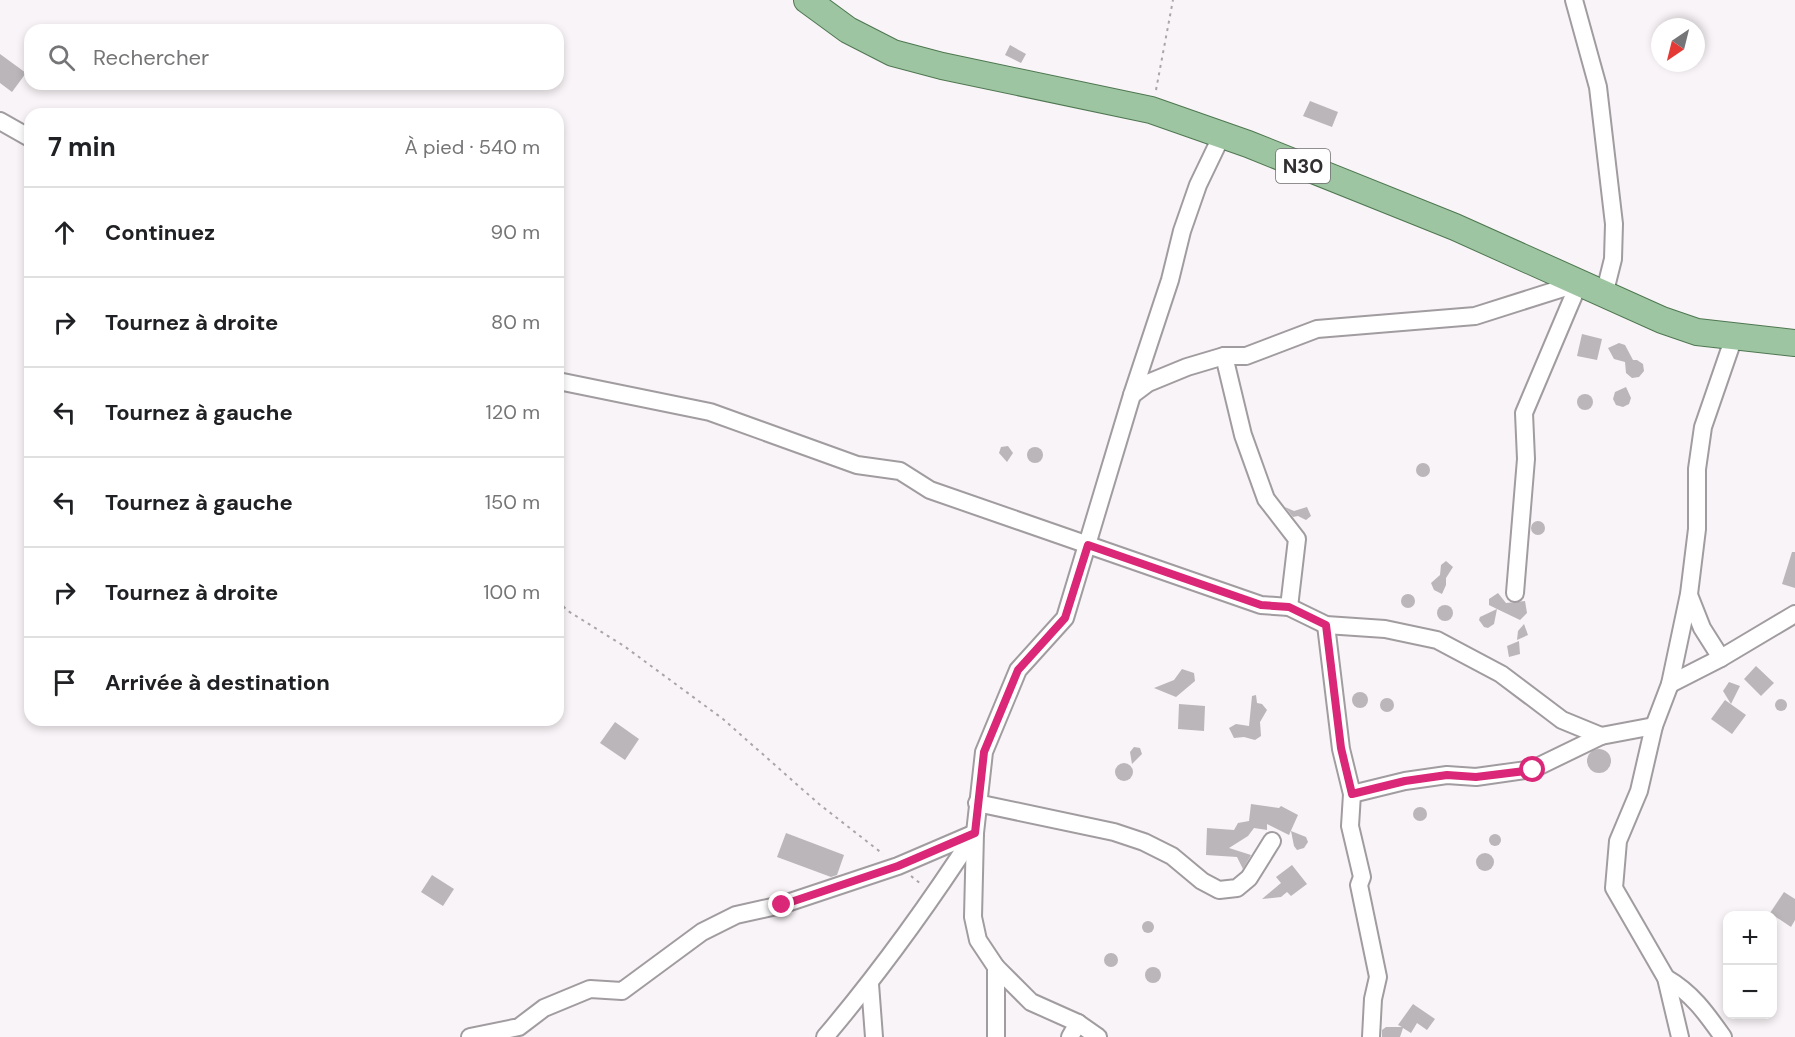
<!DOCTYPE html>
<html lang="fr">
<head>
<meta charset="utf-8">
<style>
  body { margin:0; font-family:"DM Sans",sans-serif; background:#f6f6f6; color:#202124 }
  .controls { position:absolute; right:18px; bottom:18px; display:grid; overflow:hidden; border-radius:12px; box-shadow:0 3px 9px #0003 }
  .controls button { width:54px; height:54px; display:grid; place-items:center; padding:0; border:0; border-bottom:2px solid #e0e0e0; background:#fff; color:#202124; font:30px sans-serif }
  .compass { position:absolute; left:1651px; top:18px; width:54px; height:54px; border-radius:50%; background:#fff; box-shadow:0 3px 9px #0003; rotate:215deg }
  .stop { position:absolute; width:18px; height:18px; margin:-14px; border:4px solid #db2777; border-radius:50%; background:#fff }
  .stop.end { background:#db2777; border-color:#fff; box-shadow:0 2px 6px #0008 }
  .list { margin:0; padding:0; list-style:none }
  h2 { display:flex; justify-content:space-between; align-items:center; height:78px; margin:0; padding:0 24px; font-size:26px }
  h2 small { font-size:20px; font-weight:400; color:#757577 }
  .list li { display:grid; grid-template-columns:39px 1fr auto; gap:18px; align-items:center; box-sizing:border-box; height:90px; padding:0 24px; border-top:2px solid #e0e0e0 }
  .list b { display:block; font-size:22px; white-space:nowrap }
  .list em { font-size:20px; font-style:normal; color:#757577 }
  .icon { flex:none; width:33px; height:33px; fill:none; stroke:currentColor; stroke-width:2; stroke-linecap:round; stroke-linejoin:round }
  .map { position:relative; flex:none; width:1795px; height:1037px; overflow:hidden }
  .search { position:absolute; background:#fff; box-shadow:0 3px 9px #0003; left:24px; top:24px; width:540px; height:66px; display:flex; align-items:center; gap:15px; box-sizing:border-box; padding:0 21px; border-radius:18px; color:#757577; font-size:22px }
  .panel { position:absolute; background:#fff; box-shadow:0 3px 9px #0003; left:24px; top:108px; width:540px; height:618px; border-radius:18px }
  .map>svg:first-child { display:block }
  .building { fill:#bbb6b9 }
  .lines { fill:none; stroke-linecap:round; stroke-linejoin:round }
  .street-casing { stroke:#a19c9f; stroke-width:20 }
  .primary-casing { stroke:#4e7751; stroke-width:28 }
  .path { stroke:#a9a5a8; stroke-width:2; stroke-dasharray:3 4.5; stroke-linecap:butt }
  .street { stroke:#fff; stroke-width:16 }
  .primary { stroke:#9ec5a1; stroke-width:26 }
  .route { stroke:#db2777; stroke-width:8 }
  .labels { text-anchor:middle; dominant-baseline:central; stroke-width:4.5; stroke-linejoin:round; paint-order:stroke }
  .shield { fill:#fff; stroke:#6f6d6f; stroke-width:1.5 }
  .shield-label { font-size:20px; font-weight:bold; fill:#312f31 }
</style>
</head>
<body>
<div class="map">
<svg width="1795" height="1037" viewBox="0 0 1795 1037">
  <rect width="100%" height="100%" fill="#f9f4f7"/>
  <g class="building">
    <path d="M 1010,45 L 1026,54 L 1021,63 L 1005,55 Z"/>
    <path d="M 0,54 L 26,73 L 12,92 L 0,83 Z"/>
    <path d="M 1310,101 L 1338,112 L 1332,127 L 1303,116 Z"/>
    <path d="M 1582,334 L 1602,339 L 1597,360 L 1577,356 Z"/>
    <path d="M 1619,343 L 1625,345 L 1633,360 L 1637,360 L 1643,364 L 1644,371 L 1639,377 L 1632,378 L 1626,373 L 1625,362 L 1614,359 L 1608,348 Z"/>
    <path d="M 1626,387 L 1631,398 L 1629,404 L 1623,407 L 1616,405 L 1613,399 L 1615,392 Z"/>
    <circle cx="1585" cy="402" r="8"/>
    <path d="M 1008,446 L 1013,453 L 1007,462 L 999,453 L 1001,447 Z"/>
    <circle cx="1035" cy="455" r="8"/>
    <circle cx="1423" cy="470" r="7"/>
    <path d="M 1285,507 L 1294,511 L 1307,507 L 1311,516 L 1306,520 L 1298,516 L 1293,517 Z"/>
    <circle cx="1538" cy="528" r="7"/>
    <path d="M 1792,552 L 1795,552 L 1795,588 L 1782,584 Z"/>
    <path d="M 1446,561 L 1453,567 L 1446,578 L 1446,585 L 1442,594 L 1434,590 L 1431,583 L 1440,575 L 1441,565 Z"/>
    <path d="M 1498,593 L 1506,603 L 1525,601 L 1527,613 L 1520,620 L 1497,609 L 1494,624 L 1488,628 L 1484,627 L 1479,620 L 1480,617 L 1497,609 L 1489,605 L 1489,599 Z"/>
    <circle cx="1408" cy="601" r="7"/>
    <circle cx="1445" cy="613" r="8"/>
    <path d="M 1524,624 L 1528,635 L 1517,640 L 1518,631 Z"/>
    <path d="M 1519,641 L 1520,654 L 1509,657 L 1507,646 Z"/>
    <path d="M 1756,666 L 1774,683 L 1761,696 L 1744,679 Z"/>
    <path d="M 1182,669 L 1194,673 L 1195,681 L 1176,697 L 1154,688 L 1174,680 Z"/>
    <path d="M 1729,682 L 1740,686 L 1731,704 L 1723,691 Z"/>
    <circle cx="1360" cy="700" r="8"/>
    <path d="M 1256,695 L 1257,703 L 1262,704 L 1267,710 L 1260,722 L 1261,736 L 1255,740 L 1244,737 L 1234,738 L 1229,728 L 1236,724 L 1249,726 L 1252,696 Z"/>
    <circle cx="1387" cy="705" r="7"/>
    <circle cx="1781" cy="705" r="6"/>
    <path d="M 1725,700 L 1746,715 L 1732,734 L 1711,719 Z"/>
    <path d="M 1179,704 L 1205,706 L 1204,731 L 1178,729 Z"/>
    <path d="M 615,722 L 639,739 L 625,760 L 600,743 Z"/>
    <path d="M 1134,747 L 1140,748 L 1142,754 L 1132,764 L 1130,752 Z"/>
    <circle cx="1599" cy="761" r="12"/>
    <circle cx="1124" cy="772" r="9"/>
    <path d="M 1251,804 L 1279,808 L 1281,806 L 1298,815 L 1289,835 L 1267,824 L 1267,830 L 1254,828 L 1248,836 L 1229,848 L 1251,855 L 1243,869 L 1237,857 L 1206,855 L 1207,828 L 1234,830 L 1238,823 L 1249,821 Z"/>
    <circle cx="1420" cy="814" r="7"/>
    <path d="M 1291,831 L 1306,837 L 1308,842 L 1304,848 L 1297,850 L 1294,846 Z"/>
    <path d="M 786,833 L 844,855 L 837,875 L 831,877 L 777,857 Z"/>
    <circle cx="1495" cy="840" r="6"/>
    <circle cx="1485" cy="862" r="9"/>
    <path d="M 1292,865 L 1307,884 L 1291,896 L 1287,892 L 1281,897 L 1262,899 L 1281,883 L 1276,877 Z"/>
    <path d="M 432,875 L 454,889 L 443,906 L 421,892 Z"/>
    <path d="M 1784,892 L 1795,899 L 1795,920 L 1791,927 L 1770,913 Z"/>
    <circle cx="1148" cy="927" r="6"/>
    <circle cx="1111" cy="960" r="7"/>
    <circle cx="1153" cy="975" r="8"/>
    <path d="M 1413,1004 L 1435,1019 L 1427,1030 L 1417,1023 L 1411,1033 L 1403,1028 L 1400,1037 L 1382,1037 L 1382,1030 L 1386,1027 L 1402,1027 L 1398,1025 Z"/>
  </g>
  <g class="lines">
    <defs>
      <g id="street">
        <path d="M 1574,0 L 1598,87 L 1614,224 L 1613,259 L 1604,295"/>
        <path d="M 0,121 L 30,138"/>
        <path d="M 1224,356 L 1243,435 L 1266,499 L 1297,539 L 1289,607"/>
        <path d="M 558,381 L 710,412 L 857,465 L 900,471 L 930,490 L 1261,605 L 1289,607 L 1326,625 L 1385,629 L 1437,640 L 1501,674 L 1562,720 L 1601,736"/>
        <path d="M 1132,395 L 1148,383 L 1187,367 L 1224,356 L 1246,356 L 1317,329 L 1475,316 L 1579,283"/>
        <path d="M 1515,593 L 1526,459 L 1524,413 L 1579,283"/>
        <path d="M 1689,595 L 1702,628 L 1721,658"/>
        <path d="M 1326,625 L 1341,749 L 1352,794 L 1350,826 L 1362,877 L 1359,885 L 1378,977 L 1373,999 L 1371,1037"/>
        <path d="M 1670,684 L 1721,658 L 1795,614"/>
        <path d="M 1352,794 L 1405,781 L 1447,775 L 1476,777 L 1533,769 L 1601,736 L 1654,726"/>
        <path d="M 977,803 L 1114,832 L 1144,842 L 1172,856 L 1202,881 L 1219,890 L 1237,888 L 1249,878 L 1272,841"/>
        <path d="M 996,967 L 1031,1002 L 1078,1023 L 1098,1037"/>
        <path d="M 1666,978 C 1692,993 1706,1013 1723,1037"/>
        <path d="M 870,984 L 874,1037"/>
        <path d="M 470,1037 L 519,1027 L 544,1008 L 590,989 L 622,991 L 702,932 L 736,915 L 781,905 L 898,866 L 975,833"/>
        <path d="M 825,1037 C 880,972 929,904 975,833"/>
        <path d="M 996,1037 L 996,967 L 978,940 L 973,917 L 975,833 L 984,752 L 1018,670 L 1065,618 L 1132,395 L 1170,280 L 1182,231 L 1198,185 L 1222,135"/>
        <path d="M 1070,1037 L 1078,1023"/>
        <path d="M 1680,1037 L 1666,978 L 1614,888 L 1618,841 L 1639,791 L 1654,726 L 1670,684 L 1689,594 L 1697,529 L 1697,469 L 1703,427 L 1734,337"/>
      </g>
      <path id="primary" d="M 807,0 L 848,30 L 893,53 L 942,66 L 1151,110 L 1248,144 L 1455,227 L 1662,320 L 1697,332 L 1795,343"/>
    </defs>
    <use href="#street" class="street-casing"/>
    <use href="#primary" class="primary-casing"/>
    <g class="path">
      <path d="M 1156,90 L 1173,0"/>
      <path d="M 558,601 L 568,611 L 624,646 L 723,719 L 819,804 L 883,854"/>
      <path d="M 911,876 L 921,884"/>
    </g>
    <use href="#street" class="street"/>
    <use href="#primary" class="primary"/>
  </g>
  <g class="lines">
    <path class="route" d="M 782,905 L 898,866 L 975,833 L 984,752 L 1018,670 L 1065,618 L 1088,545 L 1261,605 L 1289,607 L 1326,625 L 1341,748 L 1352,794 L 1405,781 L 1447,775 L 1476,777 L 1533,770"/>
  </g>
  <g class="labels">
    <rect class="shield" x="1276" y="149" width="54" height="34" rx="4.5"/>
    <g class="shield-label">
      <text x="1303" y="166">N30</text>
    </g>
  </g>
</svg>
<div class="controls">
<button>+</button>
<button>−</button>
</div>
<svg class="compass" viewBox="-18 -18 36 36"><path d="M0-13l5 13h-10z" fill="#e53935"/><path d="M0 13l5-13h-10z" fill="#757577"/></svg>
<div class="stop" style="left:1533px;top:770px"></div>
<div class="stop end" style="left:782px;top:905px"></div>
<div class="search"><svg class="icon" aria-label="search" viewBox="0 0 24 24"><circle cx="10" cy="10" r="6"/><path d="M15 15l6 6"/></svg>Rechercher</div>
<section class="panel">
<h2>7 min<small>À pied · 540 m</small></h2>
<ul class="list">
<li><svg class="icon" aria-label="ahead" viewBox="0 0 24 24"><path d="M12 20V5M6 11l6-6 6 6"/></svg><div><b>Continuez</b></div><em>90 m</em></li>
<li><svg class="icon" aria-label="right" viewBox="0 0 24 24"><path d="M7 20v-9h11M14 6l5 5-5 5"/></svg><div><b>Tournez à droite</b></div><em>80 m</em></li>
<li><svg class="icon" aria-label="left" viewBox="0 0 24 24"><path d="M17 20v-9H6M10 6l-5 5 5 5"/></svg><div><b>Tournez à gauche</b></div><em>120 m</em></li>
<li><svg class="icon" aria-label="left" viewBox="0 0 24 24"><path d="M17 20v-9H6M10 6l-5 5 5 5"/></svg><div><b>Tournez à gauche</b></div><em>150 m</em></li>
<li><svg class="icon" aria-label="right" viewBox="0 0 24 24"><path d="M7 20v-9h11M14 6l5 5-5 5"/></svg><div><b>Tournez à droite</b></div><em>100 m</em></li>
<li><svg class="icon" aria-label="arrive" viewBox="0 0 24 24"><path d="M6 21V4h12l-3 4 3 4H6"/></svg><div><b>Arrivée à destination</b></div></li>
</ul>
</section>
</div>
</body>
</html>
